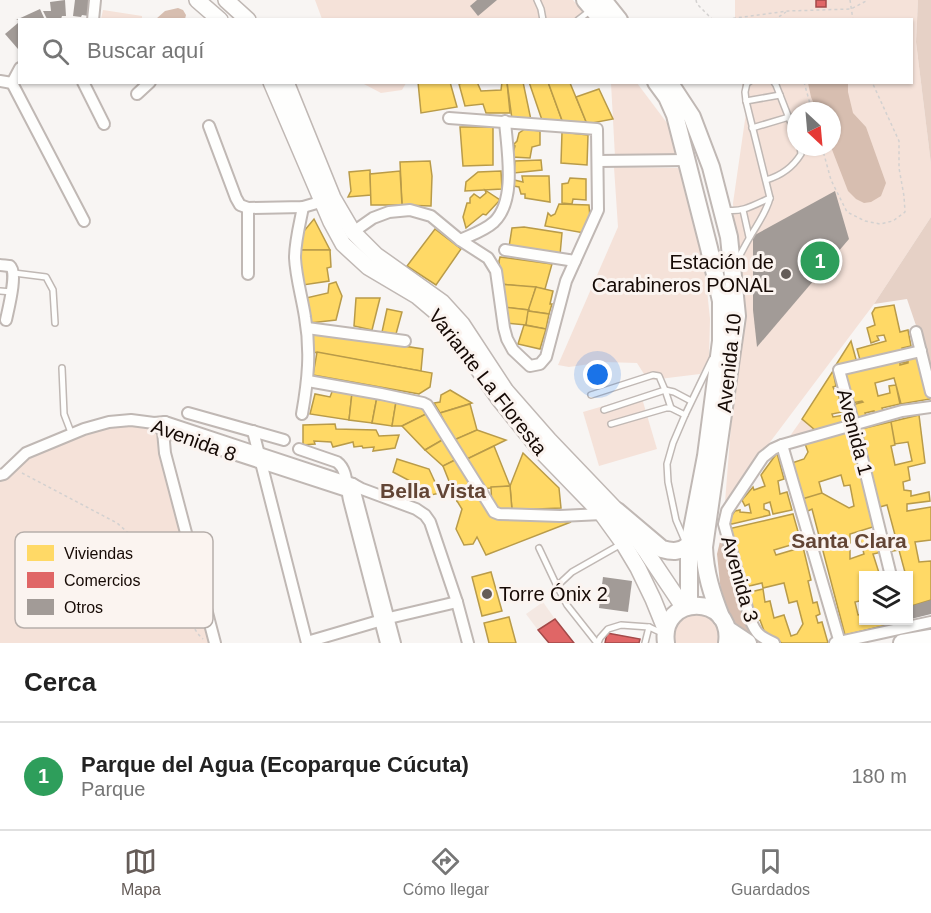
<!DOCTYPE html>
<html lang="es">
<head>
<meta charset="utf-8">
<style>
  body { margin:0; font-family:Helvetica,sans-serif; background:#f2f2f2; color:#222 }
  .controls { position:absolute; right:18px; bottom:18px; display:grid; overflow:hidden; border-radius:0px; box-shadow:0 2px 4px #0004 }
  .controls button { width:54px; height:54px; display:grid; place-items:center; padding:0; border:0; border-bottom:2px solid #e0e0e0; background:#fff; color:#222; font:30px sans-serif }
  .compass { position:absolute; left:787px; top:102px; width:54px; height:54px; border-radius:50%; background:#fff; box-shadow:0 2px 4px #0004; rotate:154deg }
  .you { position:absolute; left:598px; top:375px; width:21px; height:21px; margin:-15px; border:4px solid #fff; border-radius:50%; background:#1a73e8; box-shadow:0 0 0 9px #1a73e833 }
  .badge { display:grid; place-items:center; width:39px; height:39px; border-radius:50%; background:#655c58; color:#fff; font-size:20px; font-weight:700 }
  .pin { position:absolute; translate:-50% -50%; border:3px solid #fff; box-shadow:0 2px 6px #0006 }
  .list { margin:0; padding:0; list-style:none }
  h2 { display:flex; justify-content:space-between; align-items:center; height:78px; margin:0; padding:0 24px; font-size:26px }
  h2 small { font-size:20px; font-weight:400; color:#767676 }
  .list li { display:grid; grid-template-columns:39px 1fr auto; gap:18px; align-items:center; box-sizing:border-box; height:108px; padding:0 24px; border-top:2px solid #e0e0e0 }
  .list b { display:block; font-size:22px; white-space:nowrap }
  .list p { margin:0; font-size:20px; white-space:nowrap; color:#767676 }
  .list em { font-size:20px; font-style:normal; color:#767676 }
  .icon { flex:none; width:33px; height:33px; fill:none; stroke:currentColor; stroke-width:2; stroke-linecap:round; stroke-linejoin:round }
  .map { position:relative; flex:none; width:931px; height:643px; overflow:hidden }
  .search { position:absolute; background:#fff; box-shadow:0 2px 4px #0004; left:18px; right:18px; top:18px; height:66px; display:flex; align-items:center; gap:15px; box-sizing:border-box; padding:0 21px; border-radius:0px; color:#767676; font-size:22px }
  .sheet { height:186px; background:#fff }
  nav { display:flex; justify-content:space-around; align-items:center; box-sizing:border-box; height:84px; border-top:2px solid #e0e0e0; background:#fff; font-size:16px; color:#767676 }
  nav a { display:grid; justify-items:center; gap:3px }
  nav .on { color:#655c58 }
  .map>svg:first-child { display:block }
  .built { fill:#f4e8e2 }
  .green { fill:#f5e2d9; fill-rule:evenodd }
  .forest { fill:#e6d1c6 }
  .water { fill:#d7beb0 }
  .homes { fill:#ffd966; stroke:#b99b49; stroke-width:1.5; fill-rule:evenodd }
  .shops { fill:#e06666; stroke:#a34a49; stroke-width:1.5 }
  .building { fill:#a29b97 }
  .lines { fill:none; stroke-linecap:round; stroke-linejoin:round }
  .lane-casing { stroke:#c0b8b4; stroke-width:8 }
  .street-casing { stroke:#c0b8b4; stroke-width:14 }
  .secondary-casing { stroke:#c0b8b4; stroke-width:18 }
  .primary-casing { stroke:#c0b8b4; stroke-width:20 }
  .path { stroke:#d3d1d0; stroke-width:1.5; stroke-dasharray:3 3; stroke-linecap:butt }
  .lane { stroke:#fefefd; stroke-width:5 }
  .street { stroke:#fefefd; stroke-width:10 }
  .secondary { stroke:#fefefd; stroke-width:15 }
  .primary { stroke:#fefefd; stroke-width:16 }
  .poi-dot { fill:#655c58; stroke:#fbf4f0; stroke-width:2 }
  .labels { text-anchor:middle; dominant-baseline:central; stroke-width:6; stroke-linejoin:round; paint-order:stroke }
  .poi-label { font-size:20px; fill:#160a05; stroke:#fbf4f0; text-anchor:end }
  .street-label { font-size:20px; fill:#160a05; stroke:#fbf4f0 }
  .neighbourhood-label { font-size:21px; font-weight:bold; fill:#634535; stroke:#fbf4f0 }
  .key { fill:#fbf4f0; stroke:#b6aeaa; stroke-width:1.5 }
  .key-label { font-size:16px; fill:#160a05 }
</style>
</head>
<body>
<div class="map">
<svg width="931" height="643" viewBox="0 0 931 643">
  <rect width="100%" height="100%" fill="#f8f5f3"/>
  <path class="built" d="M 543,602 L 555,619 L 538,630 L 526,614 Z"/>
  <g class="green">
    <path d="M 315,0 L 573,0 L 589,19 L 322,19 Z"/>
    <path d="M 735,0 L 918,0 L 916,42 L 931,164 L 931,217 L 874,304 L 725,502 L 740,311 L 733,203 L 746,113 L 742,83 L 912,82 L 912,20 L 735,19 ZM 796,111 L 832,111 L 832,147 L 796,147 Z"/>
    <path d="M 103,10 L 142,16 L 142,19 L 101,19 Z"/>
    <path d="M 362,83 L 406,82 L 406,83 L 402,90 L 381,93 Z"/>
    <path d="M 611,83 L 637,83 L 673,131 L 681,156 L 615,157 Z"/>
    <path d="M 614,167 L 686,168 L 700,222 L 710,319 L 709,358 L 700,374 L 643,381 L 644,374 L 637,363 L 604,362 L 569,367 L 558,365 L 618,227 Z"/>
    <path d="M 641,395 L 657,449 L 599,466 L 583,412 Z"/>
    <path d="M 802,419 L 815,430 L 785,443 Z"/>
    <path d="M 129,426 L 142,426 L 159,431 L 211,643 L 0,643 L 0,470 L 12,472 L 29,457 L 80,437 L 106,429 Z"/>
    <path d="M 695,612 L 712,617 L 720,633 L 719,643 L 673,643 C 675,621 675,621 695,612 Z"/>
  </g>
  <g class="forest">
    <path d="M 918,0 L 931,0 L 931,164 L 916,42 Z"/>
    <path d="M 931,217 L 931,382 L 925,352 L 907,299 L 874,304 Z"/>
  </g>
  <g class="water">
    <path d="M 178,8 L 183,10 L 186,15 L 185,19 L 156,19 L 165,11 Z"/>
    <path d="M 808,83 L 848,83 L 848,92 L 853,113 L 866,127 L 886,183 L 881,196 L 871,202 L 864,203 L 856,199 L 848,191 L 831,147 L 832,147 L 832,111 L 817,111 L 811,97 Z"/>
    <path d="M 723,529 L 749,632 L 736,629 L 721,593 L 717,554 Z"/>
  </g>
  <g class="homes">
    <path d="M 418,82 L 450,82 L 457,107 L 421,113 Z"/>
    <path d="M 466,82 L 477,82 L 481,91 L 501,90 L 502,82 L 507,82 L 510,113 L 486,113 L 483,104 L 465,106 L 459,84 Z"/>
    <path d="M 507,82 L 523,82 L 531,120 L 512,119 Z"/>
    <path d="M 529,82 L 548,82 L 563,123 L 542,120 Z"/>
    <path d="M 548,82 L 570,83 L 587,124 L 563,123 Z"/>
    <path d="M 599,89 L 613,119 L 587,124 L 576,97 Z"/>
    <path d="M 460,127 L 493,127 L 493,165 L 463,166 Z"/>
    <path d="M 525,129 L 540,131 L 540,145 L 532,147 L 530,158 L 512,157 L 515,146 L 513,145 L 517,141 L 519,133 Z"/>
    <path d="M 562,132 L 588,135 L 587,165 L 561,163 Z"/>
    <path d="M 541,160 L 542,170 L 514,173 L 515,161 Z"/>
    <path d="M 430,161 L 432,176 L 431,206 L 402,205 L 400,162 Z"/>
    <path d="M 370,170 L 371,195 L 348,197 L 351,191 L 349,172 Z"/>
    <path d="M 400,171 L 402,205 L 371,205 L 370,174 Z"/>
    <path d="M 501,171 L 502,189 L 465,191 L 466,182 L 478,172 Z"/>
    <path d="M 522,176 L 549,176 L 550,202 L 525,198 L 525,194 L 521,194 L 519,187 L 513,186 L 514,180 L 523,182 Z"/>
    <path d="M 570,178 L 586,179 L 586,200 L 573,199 L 572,204 L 562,203 L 562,184 L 568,183 Z"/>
    <path d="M 485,190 L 500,200 L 486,215 L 483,214 L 466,228 L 463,217 L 467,203 L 470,203 L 470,198 L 474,194 L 480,198 L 486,193 Z"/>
    <path d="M 559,204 L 589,205 L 590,218 L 584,233 L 545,226 L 548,213 L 551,216 L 555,214 Z"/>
    <path d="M 314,219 L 330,250 L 299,250 L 304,231 Z"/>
    <path d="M 524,227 L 562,233 L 560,255 L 509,247 L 512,228 Z"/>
    <path d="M 435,229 L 461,249 L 436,285 L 407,266 Z"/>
    <path d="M 299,250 L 330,250 L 331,267 L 327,268 L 329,281 L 303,285 Z"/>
    <path d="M 500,257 L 552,264 L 545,289 L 501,284 L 499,261 Z"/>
    <path d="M 336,282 L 342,296 L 336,320 L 310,323 L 306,298 L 328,293 L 329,284 Z"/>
    <path d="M 499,284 L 536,287 L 529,310 L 502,307 Z"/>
    <path d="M 536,287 L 553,291 L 550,304 L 552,304 L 549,314 L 528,311 Z"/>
    <path d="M 356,298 L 380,298 L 372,330 L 354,326 Z"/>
    <path d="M 894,305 L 900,332 L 908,330 L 911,346 L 902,348 L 903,352 L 860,360 L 857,349 L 886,341 L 884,335 L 877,336 L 879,340 L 871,343 L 867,328 L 875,325 L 872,313 L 875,308 Z"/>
    <path d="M 504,307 L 529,310 L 526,325 L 506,323 Z"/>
    <path d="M 387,309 L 402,312 L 396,334 L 382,332 Z"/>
    <path d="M 528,311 L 549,314 L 546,329 L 526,325 Z"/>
    <path d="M 524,325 L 546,329 L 540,349 L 518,344 Z"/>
    <path d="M 312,332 L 423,349 L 421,371 L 313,352 Z"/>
    <path d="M 851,341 L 857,363 L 834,368 Z"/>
    <path d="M 317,352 L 432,373 L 430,387 L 419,394 L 313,375 Z"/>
    <path d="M 921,355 L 930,399 L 901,404 L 896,385 L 900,404 L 882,408 L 883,411 L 875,414 L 874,411 L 865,413 L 866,415 L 856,419 L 852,405 L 863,402 L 862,401 L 852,403 L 842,374 L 906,359 L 907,362 L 900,363 L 900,365 L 908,363 L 908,358 ZM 894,378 L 896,385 L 889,386 L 890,393 L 878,396 L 875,383 Z"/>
    <path d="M 833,371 L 836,386 L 833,387 L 835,392 L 838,392 L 842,412 L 832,414 L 833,417 L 844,415 L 846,425 L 815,430 L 802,419 Z"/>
    <path d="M 334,387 L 352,393 L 349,420 L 310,414 L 315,394 L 330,397 Z"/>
    <path d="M 450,390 L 472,403 L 440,413 L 434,403 L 440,402 L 441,395 Z"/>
    <path d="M 352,393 L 377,397 L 372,423 L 349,420 Z"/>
    <path d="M 377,397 L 396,402 L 392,426 L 372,423 Z"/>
    <path d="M 396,402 L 425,408 L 428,413 L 402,426 L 392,426 Z"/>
    <path d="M 470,404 L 477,430 L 454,440 L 440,413 Z"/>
    <path d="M 428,413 L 444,439 L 425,450 L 402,426 Z"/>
    <path d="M 919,415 L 925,463 L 908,467 L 910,480 L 903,482 L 904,490 L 911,491 L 911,496 L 929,492 L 930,501 L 907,504 L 907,511 L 931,507 L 931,540 L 915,542 L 919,562 L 931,561 L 931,600 L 908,607 L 908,576 L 906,576 L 899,550 L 887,552 L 883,538 L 895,535 L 887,505 L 876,508 L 857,430 ZM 891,422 L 895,444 L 908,442 L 912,461 L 895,465 L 891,446 L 895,445 Z"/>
    <path d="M 335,424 L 336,429 L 376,430 L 379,436 L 399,435 L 395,448 L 373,451 L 374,447 L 363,448 L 362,446 L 354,447 L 353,442 L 333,447 L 331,442 L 314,441 L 315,444 L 303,445 L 303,425 Z"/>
    <path d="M 853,429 L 876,526 L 850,534 L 850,559 L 864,554 L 860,539 L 877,533 L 882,552 L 873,554 L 880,576 L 864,576 L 864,600 L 855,602 L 858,615 L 864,614 L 864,620 L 899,620 L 900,622 L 845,635 L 812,509 L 806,512 L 802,499 L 822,493 L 849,508 L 854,506 L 850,485 L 844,486 L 841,475 L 819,482 L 822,493 L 802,499 L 792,463 L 804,459 L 808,452 L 804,441 Z"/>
    <path d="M 477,430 L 506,440 L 465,460 L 454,440 Z"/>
    <path d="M 444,439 L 457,459 L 443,466 L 425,450 Z"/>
    <path d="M 494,446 L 510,486 L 482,489 L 465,460 Z"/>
    <path d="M 523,453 L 559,488 L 561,508 L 512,510 L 510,486 Z"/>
    <path d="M 777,453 L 784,479 L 778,481 L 780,494 L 787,492 L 792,510 L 773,514 L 770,502 L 764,504 L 764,509 L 769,511 L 770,515 L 732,524 L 726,523 L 735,511 L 740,510 L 740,512 L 751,513 L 749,504 L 745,506 L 742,500 L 753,487 L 754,490 L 765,486 L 761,475 Z"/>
    <path d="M 397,459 L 429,469 L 440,493 L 422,497 L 414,483 L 393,472 Z"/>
    <path d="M 457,459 L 476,488 L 457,501 L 443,466 Z"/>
    <path d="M 510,486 L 512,510 L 492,509 L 491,487 Z"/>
    <path d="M 476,488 L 494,517 L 571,522 L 486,555 L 477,537 L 473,544 L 464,545 L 456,529 L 462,509 L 457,501 Z"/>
    <path d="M 793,514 L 801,542 L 774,550 L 776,555 L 803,547 L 811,580 L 808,581 L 813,603 L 817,602 L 820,614 L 816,616 L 818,623 L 822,622 L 828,643 L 782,643 L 766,636 L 760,620 L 754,621 L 746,593 L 763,589 L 765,602 L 770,601 L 774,618 L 784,615 L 791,636 L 797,634 L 803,624 L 797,601 L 789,603 L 784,583 L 763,588 L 762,583 L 745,587 L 728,529 Z"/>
    <path d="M 491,572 L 502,611 L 482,616 L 472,577 Z"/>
    <path d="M 509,617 L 516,643 L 489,643 L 484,623 Z"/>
  </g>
  <g class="shops">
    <rect x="816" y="0" width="10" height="7"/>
    <path d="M 555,619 L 574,643 L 549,643 L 538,630 Z"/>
    <path d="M 607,633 L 640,639 L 639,643 L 605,643 Z"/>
  </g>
  <g class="building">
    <path d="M 65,0 L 66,16 L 62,16 L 61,19 L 59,20 L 53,20 L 52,18 L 47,19 L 43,11 L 51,11 L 50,2 Z"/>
    <path d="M 75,0 L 92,0 L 89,16 L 82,15 L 81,17 L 73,16 Z"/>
    <path d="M 477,0 L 497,0 L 478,16 L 470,6 Z"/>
    <path d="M 40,9 L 45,20 L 16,20 Z"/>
    <path d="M 18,23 L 20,24 L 20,47 L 18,49 L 5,34 Z"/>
    <path d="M 835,191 L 849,239 L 757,347 L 753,310 L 753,236 Z"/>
    <path d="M 603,577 L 632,581 L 628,612 L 599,608 Z"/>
    <path d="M 931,600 L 931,614 L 911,619 L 908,607 Z"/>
  </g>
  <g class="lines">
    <defs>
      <g id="lane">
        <path d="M 537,0 L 541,9 L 543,20"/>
        <path d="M 578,20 L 591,10"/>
        <path d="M 774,82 L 776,85 L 796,136"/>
        <path d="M 746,101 L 780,95"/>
        <path d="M 752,128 L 789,117"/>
        <path d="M 766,180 C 780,176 793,167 801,154 L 800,147"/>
        <path d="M 726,210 C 742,213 756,204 770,198"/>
        <path d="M 743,210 L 749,237"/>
        <path d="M 736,262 C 741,254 745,245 750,237 C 758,223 766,213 770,198 L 746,101 L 745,92 L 747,83 L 749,82"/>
        <path d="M 14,273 L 46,277 L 53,290 L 55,323"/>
        <path d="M 0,291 L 12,292"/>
        <path d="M 62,368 L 64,414 L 72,435"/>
        <path d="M 591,395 L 653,375 L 659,376 L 665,390 L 671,408"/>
        <path d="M 604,410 L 665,390 L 674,392 L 691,401"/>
        <path d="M 611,424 L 666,408 L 671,408 L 685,415"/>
        <path d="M 685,541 L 676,520 L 668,482 L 667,464 L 673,443 L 685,415 L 712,359"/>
        <path d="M 539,548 L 557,586"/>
        <path d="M 597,643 L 567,605 L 557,586 L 572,572 L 623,543"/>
        <path d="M 598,643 L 600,638 L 608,629 L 621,625 L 649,627 L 664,634"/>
        <path d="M 645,643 L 649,627"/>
      </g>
      <g id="street">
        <path d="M 93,20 L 95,0"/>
        <path d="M 0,81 L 12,83"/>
        <path d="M 83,82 L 104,124"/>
        <path d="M 12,83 L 84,221"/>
        <path d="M 12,83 L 20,68"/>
        <path d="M 137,94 L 150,82"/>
        <path d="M 209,126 L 236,198 L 240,205 L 248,208 L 303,207 L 327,200"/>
        <path d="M 598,161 L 687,160"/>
        <path d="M 248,208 L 248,274"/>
        <path d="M 353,232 L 373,218 L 389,212 L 410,210 L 431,216 L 460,240 L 488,258 L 496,271 L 504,328 L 507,339 L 513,350 L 530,366 L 540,364 L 546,357 L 566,281 L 598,210 L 597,129 L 449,118"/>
        <path d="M 460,240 C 471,235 484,231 494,222 C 517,200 507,150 505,121"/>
        <path d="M 505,250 L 575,261"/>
        <path d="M 0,265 C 1,265 9,266 10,266 C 18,272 8,310 6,320"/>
        <path d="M 307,328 L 405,341"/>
        <path d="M 916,332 L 931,392"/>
        <path d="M 308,381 L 381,394 L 423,403 L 427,405 L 494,512 L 499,514 L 560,516 L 602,514"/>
        <path d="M 188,413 L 284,440"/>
        <path d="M 302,414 C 308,380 311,351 305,317 C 302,297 296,278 295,258 C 295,241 300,223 303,207"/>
        <path d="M 165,422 L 163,431 L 165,453 L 215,643"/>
        <path d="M 159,427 L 163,431 L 347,491 L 351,491"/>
        <path d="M 253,431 L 307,643"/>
        <path d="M 782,445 L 840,643"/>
        <path d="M 299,449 L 337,462 C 348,470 346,487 349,500 C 361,548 374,595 386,643"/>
        <path d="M 0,475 L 4,474 L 26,453 L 84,429 L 109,422 L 131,420 L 154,423 L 165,422 L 353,484 L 362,489 L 416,509 L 425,515 L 430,522 L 457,602 L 468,643"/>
        <path d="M 353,484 L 395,643"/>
        <path d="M 891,576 L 854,425 L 839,370 L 921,351"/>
        <path d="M 307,642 L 389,618 L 457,602"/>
        <path d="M 774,643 C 760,637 756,634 750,619 L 724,524 L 727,511 L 763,457 L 773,449 L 782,445 L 902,411 L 931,407"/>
        <path d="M 835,643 L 931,622"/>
      </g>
      <g id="secondary">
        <path d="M 197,0 L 220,20"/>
        <path d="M 226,0 L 248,20"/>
        <path d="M 271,82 L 331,222 L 343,244 L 368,267 L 417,296 L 436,312 L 455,336 L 499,399 L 540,450 L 602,514 L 623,543 L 638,568 L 653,599 L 666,631"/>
        <path d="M 286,82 L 333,198 L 353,232 L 376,255 L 442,302 L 462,324 L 506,391 L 549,440 L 617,511 L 647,553 L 684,608"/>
      </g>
      <g id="primary">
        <path d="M 585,0 L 602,20"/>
        <path d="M 603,0 L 619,20"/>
        <path d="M 656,82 L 667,97 L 675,115 L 709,248 L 721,301 L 721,341 L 706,456 L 689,545 L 689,606"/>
        <path d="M 669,82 L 692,117 L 711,167 L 729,237 L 737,316 L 704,547 C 705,573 712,594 721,617"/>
        <path d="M 617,511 L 662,549 C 673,552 680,552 689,545"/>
        <path d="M 727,629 L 748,643"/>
        <path d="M 666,643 C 659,594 734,593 727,643"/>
        <path d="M 902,643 L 931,638"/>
      </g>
    </defs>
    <use href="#lane" class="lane-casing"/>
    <use href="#street" class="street-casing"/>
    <use href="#secondary" class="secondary-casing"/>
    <use href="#primary" class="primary-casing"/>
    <g class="path">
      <path d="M 696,0 L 697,4 L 713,20"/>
      <path d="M 850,0 L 853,20"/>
      <path d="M 721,20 L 788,11 L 851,9 L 868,0"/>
      <path d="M 774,20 L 786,12"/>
      <path d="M 804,82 L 812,111"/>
      <path d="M 822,147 L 831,180 L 847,212 L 865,221 L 880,224 L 893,221 L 905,212 L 904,196 L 899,168 L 899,141 L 872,82"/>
      <path d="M 22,473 L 117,523 L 142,545 L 198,634 L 203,639"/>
    </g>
    <use href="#lane" class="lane"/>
    <use href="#street" class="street"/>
    <use href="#secondary" class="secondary"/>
    <use href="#primary" class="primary"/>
  </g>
  <g class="poi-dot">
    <circle cx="786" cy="274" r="6"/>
    <circle cx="487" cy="594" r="6"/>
  </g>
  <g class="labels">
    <g class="poi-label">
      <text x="774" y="262">Estación de<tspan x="774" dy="23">Carabineros PONAL</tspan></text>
      <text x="499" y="594" text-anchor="start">Torre Ónix 2</text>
    </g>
    <g class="street-label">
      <text transform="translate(729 363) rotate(-84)">Avenida 10</text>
      <text transform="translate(488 382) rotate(52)">Variante La Floresta</text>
      <text transform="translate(855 432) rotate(75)">Avenida 1</text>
      <text transform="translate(194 440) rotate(20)">Avenida 8</text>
      <text transform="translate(740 579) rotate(74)">Avenida 3</text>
    </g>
    <g class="neighbourhood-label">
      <text x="433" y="490">Bella Vista</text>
      <text x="849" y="540">Santa Clara</text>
    </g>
  </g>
  <rect x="15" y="532" width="198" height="96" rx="9" class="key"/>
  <rect x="27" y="545" width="27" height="16" fill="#ffd966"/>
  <rect x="27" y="572" width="27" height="16" fill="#e06666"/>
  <rect x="27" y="599" width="27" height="16" fill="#a29b97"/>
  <g class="key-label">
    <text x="64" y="559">Viviendas</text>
    <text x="64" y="586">Comercios</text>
    <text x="64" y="613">Otros</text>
  </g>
</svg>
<div class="controls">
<button><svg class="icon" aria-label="layers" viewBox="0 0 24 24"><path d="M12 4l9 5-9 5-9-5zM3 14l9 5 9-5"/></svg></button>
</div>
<svg class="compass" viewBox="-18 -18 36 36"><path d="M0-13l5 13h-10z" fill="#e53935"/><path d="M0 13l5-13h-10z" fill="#767676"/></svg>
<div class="you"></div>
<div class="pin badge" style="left:820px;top:261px;background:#2e9e5b">1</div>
<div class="search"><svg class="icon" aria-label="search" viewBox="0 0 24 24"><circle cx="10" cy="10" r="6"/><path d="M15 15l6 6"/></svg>Buscar aquí</div>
</div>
<section class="sheet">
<h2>Cerca<small></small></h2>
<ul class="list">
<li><span class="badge" style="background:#2e9e5b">1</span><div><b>Parque del Agua (Ecoparque Cúcuta)</b><p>Parque</p></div><em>180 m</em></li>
</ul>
</section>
<nav>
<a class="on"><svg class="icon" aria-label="map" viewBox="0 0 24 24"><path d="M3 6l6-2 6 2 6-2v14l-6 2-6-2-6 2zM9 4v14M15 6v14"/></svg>Mapa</a>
<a><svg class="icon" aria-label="directions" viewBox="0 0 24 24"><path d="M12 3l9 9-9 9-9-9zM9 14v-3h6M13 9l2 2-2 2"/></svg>Cómo llegar</a>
<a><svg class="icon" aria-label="saved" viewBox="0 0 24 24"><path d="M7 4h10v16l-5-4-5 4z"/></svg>Guardados</a>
</nav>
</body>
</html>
